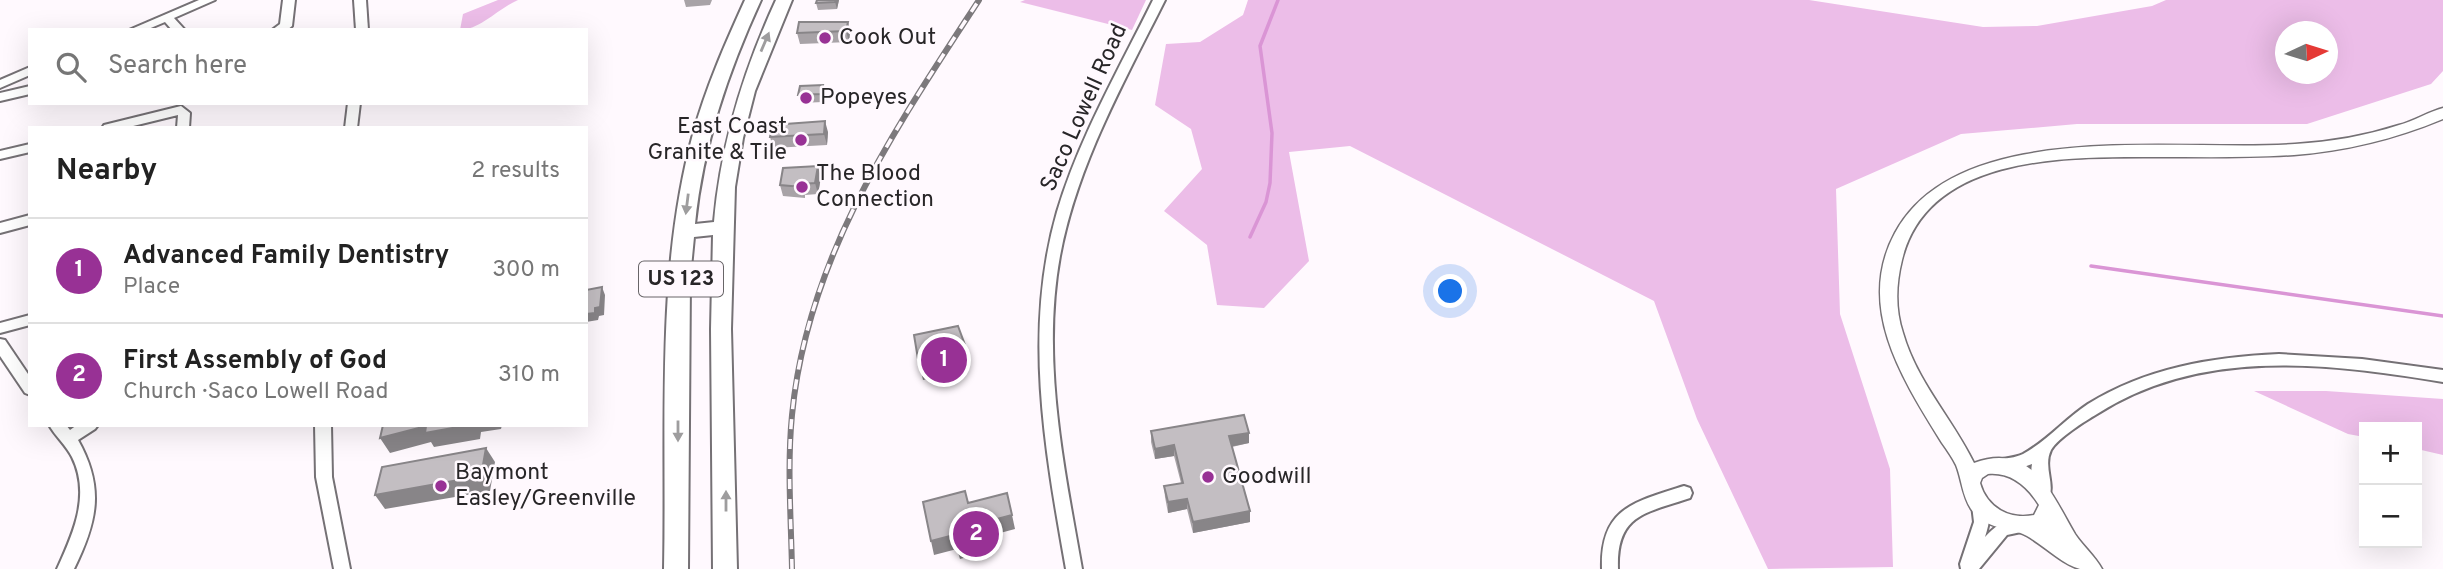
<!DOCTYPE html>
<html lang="en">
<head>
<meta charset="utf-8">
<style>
  body { margin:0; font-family:Overpass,sans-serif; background:#f6f6f6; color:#222 }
  .controls { position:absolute; right:21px; bottom:21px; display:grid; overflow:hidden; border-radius:0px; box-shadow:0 7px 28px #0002 }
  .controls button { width:63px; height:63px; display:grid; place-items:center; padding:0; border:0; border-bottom:2px solid #e0e0e0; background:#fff; color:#222; font:35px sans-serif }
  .compass { position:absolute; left:2275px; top:21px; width:63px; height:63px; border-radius:50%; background:#fff; box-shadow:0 7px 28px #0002; rotate:86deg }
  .you { position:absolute; left:1451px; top:292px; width:24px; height:24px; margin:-18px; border:5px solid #fff; border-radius:50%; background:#1a73e8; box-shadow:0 0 0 10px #1a73e833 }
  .badge { display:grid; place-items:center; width:46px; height:46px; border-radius:50%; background:#983195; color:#fff; font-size:23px; font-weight:700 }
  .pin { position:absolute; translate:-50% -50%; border:4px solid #fff; box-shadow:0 2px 7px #0006 }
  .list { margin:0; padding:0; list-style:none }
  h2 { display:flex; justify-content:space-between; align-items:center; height:91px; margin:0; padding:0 28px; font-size:30px }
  h2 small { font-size:23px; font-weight:400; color:#767676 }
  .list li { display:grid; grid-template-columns:46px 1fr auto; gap:21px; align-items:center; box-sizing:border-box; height:105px; padding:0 28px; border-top:2px solid #e0e0e0 }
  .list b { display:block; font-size:26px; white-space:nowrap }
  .list p { margin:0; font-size:23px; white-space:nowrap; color:#767676 }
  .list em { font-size:23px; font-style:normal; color:#767676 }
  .icon { flex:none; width:38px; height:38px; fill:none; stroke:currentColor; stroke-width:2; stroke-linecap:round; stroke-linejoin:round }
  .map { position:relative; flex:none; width:2443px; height:569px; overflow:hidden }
  .search { position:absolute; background:#fff; box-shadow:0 7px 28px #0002; left:28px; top:28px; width:560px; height:77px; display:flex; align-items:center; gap:18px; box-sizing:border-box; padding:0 24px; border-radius:0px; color:#767676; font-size:26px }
  .panel { position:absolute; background:#fff; box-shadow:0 7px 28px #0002; left:28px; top:126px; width:560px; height:301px; border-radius:0px }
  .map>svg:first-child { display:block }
  .green { fill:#ecbde8; fill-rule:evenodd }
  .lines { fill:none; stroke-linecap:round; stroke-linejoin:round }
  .stream { stroke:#da95d5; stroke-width:3.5 }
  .minor-casing { stroke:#757175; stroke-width:4 }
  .major-casing { stroke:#757175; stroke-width:3 }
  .highway-casing { stroke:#757175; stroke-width:4 }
  .minor { fill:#fff; fill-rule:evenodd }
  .major { fill:#fff; fill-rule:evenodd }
  .highway { fill:#fff; fill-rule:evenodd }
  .rail-casing { stroke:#7c797c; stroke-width:6 }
  .rail { stroke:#fff9fe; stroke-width:3.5; stroke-dasharray:10; stroke-linecap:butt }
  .wall { fill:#a8a3a7 }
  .shaded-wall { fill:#888588 }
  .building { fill:#c3bec2; stroke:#888588; stroke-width:2 }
  .oneway { fill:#9e9d9e }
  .poi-dot { fill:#983195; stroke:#fff9fe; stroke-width:2.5 }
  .labels { text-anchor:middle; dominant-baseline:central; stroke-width:5; stroke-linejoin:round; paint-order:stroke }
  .shield { fill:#fff9fe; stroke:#686568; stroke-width:2 }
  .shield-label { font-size:21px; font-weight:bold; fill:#282628 }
  .poi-label { font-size:23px; fill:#282628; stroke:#fff9fe; text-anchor:start }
  .street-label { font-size:23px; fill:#282628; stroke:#fff9fe }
</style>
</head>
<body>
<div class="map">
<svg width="2443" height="569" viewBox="0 0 2443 569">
  <rect width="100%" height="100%" fill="#fff9fe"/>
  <g class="green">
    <path d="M 498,0 L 518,0 C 499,8 480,30 460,30 L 463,14 Z"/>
    <path d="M 1025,0 L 1146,0 L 1132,30 L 1020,2 Z"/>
    <path d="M 1248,0 L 1809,0 L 1983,27 L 2037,26 L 2152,6 L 2166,0 L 2443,0 L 2443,71 L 2431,84 L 2307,124 L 2077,124 L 1961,134 L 1836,189 L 1840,314 L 1890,469 L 1893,567 L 1768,569 L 1697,419 L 1654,301 L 1350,146 L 1289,152 L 1309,261 L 1264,308 L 1217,305 L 1207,245 L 1164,211 L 1202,169 L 1191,129 L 1155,105 L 1166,44 L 1200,42 L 1243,15 ZM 2286,32 L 2328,32 L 2328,74 L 2286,74 Z"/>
    <path d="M 2254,391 L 2326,391 L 2443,399 L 2443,455 L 2417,449 L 2417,427 L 2364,427 L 2364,437 L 2348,434 Z"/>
  </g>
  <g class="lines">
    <g class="stream">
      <path d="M 1250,237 L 1266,202 L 1270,183 L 1272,133 L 1260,46 L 1278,0"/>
      <path d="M 2091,266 L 2443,316"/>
    </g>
    <defs>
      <g id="minor">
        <path d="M 199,0 L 215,0 L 174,18 L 185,30 L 172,30 L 165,22 L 146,30 L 129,30 Z"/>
        <path d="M 283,0 L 295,0 L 292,26 L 287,30 L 272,30 L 280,24 Z"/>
        <path d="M 354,0 L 366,0 L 368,30 L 356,30 Z"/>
        <path d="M 1153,0 L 1165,0 C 1124,82 1077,165 1060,256 C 1041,360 1064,467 1082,569 L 1066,569 C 1045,451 1023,330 1057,212 C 1079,138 1119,69 1153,0 Z"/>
        <path d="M 30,67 L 30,75 L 0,88 L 0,80 Z"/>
        <path d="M 30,86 L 30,94 L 0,101 L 0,93 Z"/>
        <path d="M 348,103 L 360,103 L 357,128 L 345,128 Z"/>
        <path d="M 181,106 L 190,113 L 189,128 L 177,128 L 178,115 L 125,128 L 102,128 L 104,125 Z"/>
        <path d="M 30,144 L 30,152 L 0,159 L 0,151 Z"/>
        <path d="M 30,215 L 30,225 L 0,233 L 0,223 Z"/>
        <path d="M 30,315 L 30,325 L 0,333 L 0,323 Z"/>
        <path d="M 0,339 L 5,340 L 30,377 L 30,395 L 25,393 L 0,356 Z"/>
        <path d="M 2279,354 L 2362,359 L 2443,370 L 2443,382 C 2328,363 2201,347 2097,414 C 2085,421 2058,438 2051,450 C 2043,466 2055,484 2049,497 L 2043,499 L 2037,497 C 2033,488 2030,473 2032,464 L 2013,471 L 1997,470 L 1995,465 L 1997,460 C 2006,458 2015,458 2023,454 C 2047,441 2065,419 2088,404 C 2146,368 2211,357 2279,354 Z"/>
        <path d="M 49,425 L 66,425 L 70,430 L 77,425 L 98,425 L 95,429 L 78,440 C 105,488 97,522 74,569 L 57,569 C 73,534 91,495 72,457 C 66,445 56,437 49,425 Z"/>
        <path d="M 315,425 L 331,425 L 332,477 L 350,569 L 334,569 L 316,477 Z"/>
        <path d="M 1684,486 L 1690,488 L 1692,493 L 1690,498 C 1646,513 1616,514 1618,569 L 1602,569 C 1600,508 1634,502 1684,486 Z"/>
        <path d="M 1980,498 L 1986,500 C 1992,513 1989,524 1985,537 C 1996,525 2009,515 2026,521 L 2028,526 L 2026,531 L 2007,535 L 1979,569 L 1961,569 L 1960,564 L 1974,522 L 1972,505 L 1974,500 Z"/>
      </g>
      <path id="major" d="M 2443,108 L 2443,119 C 2395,139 2346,151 2294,155 C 2248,158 2202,157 2156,157 C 2069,157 1928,153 1902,260 C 1896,284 1895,309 1903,333 C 1917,382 1952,418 1974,463 C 2032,441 2052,495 2075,534 C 2083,546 2095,556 2102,569 C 2095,569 2087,569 2080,569 C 2063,565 2043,545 2027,536 C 2009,526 1986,531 1971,509 C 1962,495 1962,480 1956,465 C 1952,457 1947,450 1942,443 C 1903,380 1855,307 1895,233 C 1958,115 2181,153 2295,144 C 2330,142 2365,136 2399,125 C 2414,121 2428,112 2443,108 ZM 1988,474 C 2011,472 2027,486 2039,505 L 2034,515 C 2010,520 1987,508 1980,483 L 1982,478 Z"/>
      <path id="highway" d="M 745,0 L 761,0 C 728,72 703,145 695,224 L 714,222 C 721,143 743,72 776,0 L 792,0 L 755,91 L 743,138 L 735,187 L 731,329 L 737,569 L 713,569 L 711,329 L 713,235 L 694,237 L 690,278 L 688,569 L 664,569 C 667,425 655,273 693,134 C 706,87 725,44 745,0 Z"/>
    </defs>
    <use href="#minor" class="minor-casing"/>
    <use href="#major" class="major-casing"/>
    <use href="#highway" class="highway-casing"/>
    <use href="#minor" class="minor"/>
    <use href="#major" class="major"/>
    <use href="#highway" class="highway"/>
    <defs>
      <path id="rail" d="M 792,569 C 791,518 787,466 792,415 C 807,257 895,129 979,0"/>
    </defs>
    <use href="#rail" class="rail-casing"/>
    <use href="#rail" class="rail"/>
  </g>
  <g class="wall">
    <path d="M 684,0 L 712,0 L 710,5 L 686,7 Z"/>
    <path d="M 839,0 L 837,9 L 818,10 L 816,3 Z"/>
    <path d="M 799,22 L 850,32 L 849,42 L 800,44 L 797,33 Z"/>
    <path d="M 825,92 L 823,102 L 800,103 L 798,95 Z"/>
    <path d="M 828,132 L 827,145 L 773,148 L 770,137 Z"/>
    <path d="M 821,177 L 818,194 L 805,195 L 805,198 L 783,196 L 780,185 Z"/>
    <path d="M 1151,431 L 1249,443 L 1232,447 L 1250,511 L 1250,522 L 1193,533 L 1187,509 L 1168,513 L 1165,497 L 1164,486 L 1181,483 L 1174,456 L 1155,459 L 1151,442 Z"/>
  </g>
  <g class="shaded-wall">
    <path d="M 836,0 L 839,0 L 837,9 L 835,2 Z"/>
    <path d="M 848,22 L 850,32 L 849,42 L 846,31 Z"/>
    <path d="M 823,85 L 825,92 L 823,102 L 821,94 Z"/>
    <path d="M 825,121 L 828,132 L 827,145 L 824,134 Z"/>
    <path d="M 818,166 L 821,177 L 818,194 L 815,183 Z"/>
    <path d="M 602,287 L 605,295 L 604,315 L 599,316 L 598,320 L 586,322 L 586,314 L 595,308 Z"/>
    <path d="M 965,345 L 969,365 L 957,368 L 957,373 L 923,380 L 918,359 L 952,347 Z"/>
    <path d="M 502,425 L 501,429 L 481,432 L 480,439 L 434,447 L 431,442 L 390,453 L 380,438 L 426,426 Z"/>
    <path d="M 1249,433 L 1249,443 L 1229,447 L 1229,436 Z"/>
    <path d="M 1174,445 L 1174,456 L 1155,459 L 1155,449 Z"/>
    <path d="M 486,448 L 495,462 L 490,491 L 385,509 L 375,495 Z"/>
    <path d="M 1187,499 L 1187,509 L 1168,513 L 1168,502 Z"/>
    <path d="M 1250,511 L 1250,522 L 1193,533 L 1193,522 Z"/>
    <path d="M 1012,515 L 1015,529 L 974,540 L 971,526 Z"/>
    <path d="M 954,535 L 975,540 L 978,554 L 960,559 L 957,549 L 934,555 L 931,541 Z"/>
  </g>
  <g class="building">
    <path d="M 817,0 L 836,0 L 835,2 L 816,3 Z"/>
    <path d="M 799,22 L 848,22 L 846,31 L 797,33 Z"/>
    <path d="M 823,85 L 821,94 L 798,95 L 800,86 Z"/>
    <path d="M 825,121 L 824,134 L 770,137 L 772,125 Z"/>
    <path d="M 818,166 L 815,183 L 802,184 L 802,187 L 780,185 L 783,168 Z"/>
    <path d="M 602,287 L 600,307 L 595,308 L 595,313 L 586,314 L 586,290 Z"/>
    <path d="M 958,326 L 965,345 L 952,347 L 953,352 L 918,359 L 914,335 Z"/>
    <path d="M 1244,415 L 1249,433 L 1229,436 L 1250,511 L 1193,522 L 1187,499 L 1168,502 L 1164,486 L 1183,483 L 1174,445 L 1155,449 L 1151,431 Z"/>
    <path d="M 383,425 L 469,425 L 425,433 L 426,426 L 380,438 Z"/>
    <path d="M 486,448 L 481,476 L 375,495 L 382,467 Z"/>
    <path d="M 965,491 L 968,503 L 1007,493 L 1012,515 L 971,526 L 975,540 L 957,545 L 954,535 L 931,541 L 923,502 Z"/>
  </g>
  <defs><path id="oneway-solid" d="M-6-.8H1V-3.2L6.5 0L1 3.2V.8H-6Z" transform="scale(1.75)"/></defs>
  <g class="oneway">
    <use href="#oneway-solid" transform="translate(765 42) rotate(-67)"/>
    <use href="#oneway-solid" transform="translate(687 204) rotate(97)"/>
    <use href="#oneway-solid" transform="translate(678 431) rotate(90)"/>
    <use href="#oneway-solid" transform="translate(726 501) rotate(-90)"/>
  </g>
  <g class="poi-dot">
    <circle cx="825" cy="38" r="7"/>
    <circle cx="806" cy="98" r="7"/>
    <circle cx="801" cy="140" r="7"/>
    <circle cx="802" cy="187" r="7"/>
    <circle cx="1208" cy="477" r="7"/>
    <circle cx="441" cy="486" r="7"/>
  </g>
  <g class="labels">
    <rect class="shield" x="639" y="261.5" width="84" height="35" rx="5"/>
    <g class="shield-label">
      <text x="681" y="279">US 123</text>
    </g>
    <g class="poi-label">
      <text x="839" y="38">Cook Out</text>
      <text x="820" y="98">Popeyes</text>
      <text x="787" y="127" text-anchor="end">East Coast<tspan x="787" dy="26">Granite &amp; Tile</tspan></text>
      <text x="816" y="174">The Blood<tspan x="816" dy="26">Connection</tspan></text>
      <text x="455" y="473">Baymont<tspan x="455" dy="26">Easley/Greenville</tspan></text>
      <text x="1222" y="477">Goodwill</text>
    </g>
    <g class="street-label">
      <text transform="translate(1085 108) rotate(-66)">Saco Lowell Road</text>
    </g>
  </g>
</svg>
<div class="controls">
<button>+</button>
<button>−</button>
</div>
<svg class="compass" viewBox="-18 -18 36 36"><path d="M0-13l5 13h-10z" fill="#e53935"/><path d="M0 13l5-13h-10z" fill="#767676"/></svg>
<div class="you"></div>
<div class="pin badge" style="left:944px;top:360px">1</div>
<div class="pin badge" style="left:976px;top:534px">2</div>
<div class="search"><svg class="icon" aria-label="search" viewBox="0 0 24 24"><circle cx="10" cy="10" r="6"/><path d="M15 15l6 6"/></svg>Search here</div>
<section class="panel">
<h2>Nearby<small>2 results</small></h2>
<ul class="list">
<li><span class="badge">1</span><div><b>Advanced Family Dentistry</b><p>Place</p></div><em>300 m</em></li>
<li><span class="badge">2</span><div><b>First Assembly of God</b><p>Church · Saco Lowell Road</p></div><em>310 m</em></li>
</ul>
</section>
</div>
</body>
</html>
